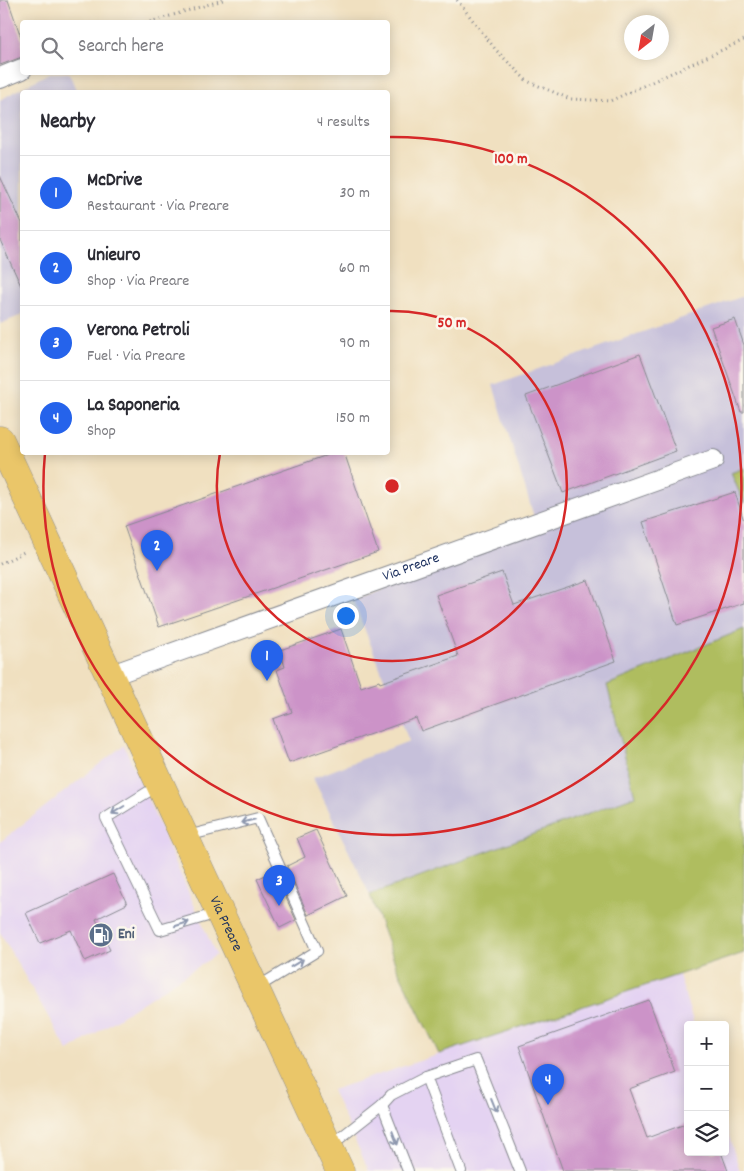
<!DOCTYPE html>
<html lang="en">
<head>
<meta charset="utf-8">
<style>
  body { margin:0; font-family:Dekko,sans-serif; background:#f2f2f3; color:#2b2b33 }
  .controls { position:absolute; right:15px; bottom:15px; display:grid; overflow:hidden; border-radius:5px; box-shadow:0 2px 12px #0003 }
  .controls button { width:45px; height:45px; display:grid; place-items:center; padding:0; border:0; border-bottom:1px solid #e1e1e2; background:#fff; color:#2b2b33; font:25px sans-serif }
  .compass { position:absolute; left:624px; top:15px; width:45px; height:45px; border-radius:50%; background:#fff; box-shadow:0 2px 12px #0003; rotate:211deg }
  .you { position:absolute; left:345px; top:615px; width:18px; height:18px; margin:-12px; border:4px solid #fff; border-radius:50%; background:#1a73e8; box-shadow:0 0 0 8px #1a73e833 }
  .badge { display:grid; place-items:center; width:32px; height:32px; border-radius:50%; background:#2563eb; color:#fff; font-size:16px; font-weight:700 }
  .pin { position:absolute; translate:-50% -41px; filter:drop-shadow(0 1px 2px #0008) }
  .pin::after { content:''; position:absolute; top:26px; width:18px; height:15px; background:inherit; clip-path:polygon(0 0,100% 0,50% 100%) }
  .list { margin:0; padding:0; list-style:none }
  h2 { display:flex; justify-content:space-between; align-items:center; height:65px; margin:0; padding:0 20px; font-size:21px }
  h2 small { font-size:16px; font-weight:400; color:#7c7c81 }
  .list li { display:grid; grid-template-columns:32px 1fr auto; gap:15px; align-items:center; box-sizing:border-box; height:75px; padding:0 20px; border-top:1px solid #e1e1e2 }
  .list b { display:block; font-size:19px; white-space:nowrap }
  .list p { margin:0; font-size:16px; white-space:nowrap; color:#7c7c81 }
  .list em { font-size:16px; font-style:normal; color:#7c7c81 }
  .icon { flex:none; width:28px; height:28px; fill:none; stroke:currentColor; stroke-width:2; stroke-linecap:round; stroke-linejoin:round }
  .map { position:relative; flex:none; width:744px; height:1171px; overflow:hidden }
  .search { position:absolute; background:#fff; box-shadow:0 2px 12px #0003; left:20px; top:20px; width:370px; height:55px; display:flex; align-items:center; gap:12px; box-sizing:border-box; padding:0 18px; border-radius:5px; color:#7c7c81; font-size:19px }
  .panel { position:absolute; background:#fff; box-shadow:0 2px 12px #0003; left:20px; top:90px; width:370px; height:365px; border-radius:5px }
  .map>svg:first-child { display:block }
  .built { fill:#e4d3f2 }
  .industrial { fill:#c6c0da }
  .green { fill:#afbd5f; stroke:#65765e }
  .building { fill:#cc93c8 }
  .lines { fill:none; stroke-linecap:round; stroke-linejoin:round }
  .lane-casing { stroke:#86888f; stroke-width:12 }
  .street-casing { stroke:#86888f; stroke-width:22 }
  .primary-casing { stroke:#86888f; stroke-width:29 }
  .path { stroke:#86888f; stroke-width:3; stroke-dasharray:1 4; stroke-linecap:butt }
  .lane { stroke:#fff; stroke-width:10 }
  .street { stroke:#fff; stroke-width:20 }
  .primary { stroke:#eac669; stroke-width:28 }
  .oneway { stroke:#8d97ae }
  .ring { fill:none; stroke:#d62828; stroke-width:2.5 }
  .labels { text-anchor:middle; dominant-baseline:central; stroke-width:5; stroke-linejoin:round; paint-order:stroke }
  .street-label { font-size:15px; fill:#1b2f5e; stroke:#fbf7ec }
  .service-label { font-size:15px; font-weight:bold; fill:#4e5e75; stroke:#fbf7ec; text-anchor:start }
  .centre { fill:#d62828; stroke:#fbf7ec; stroke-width:2.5 }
  .ring-label { font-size:15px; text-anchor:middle; font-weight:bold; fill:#d62828; stroke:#fbf7ec; stroke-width:5; stroke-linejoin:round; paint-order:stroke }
</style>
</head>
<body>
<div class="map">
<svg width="744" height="1171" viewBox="0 0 744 1171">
  <rect width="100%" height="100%" fill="#fbf7ec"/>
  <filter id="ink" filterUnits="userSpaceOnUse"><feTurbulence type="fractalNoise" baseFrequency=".02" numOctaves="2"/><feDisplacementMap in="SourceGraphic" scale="10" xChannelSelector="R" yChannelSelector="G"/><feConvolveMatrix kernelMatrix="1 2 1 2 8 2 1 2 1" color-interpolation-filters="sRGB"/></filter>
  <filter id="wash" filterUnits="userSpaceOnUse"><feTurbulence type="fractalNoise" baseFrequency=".0096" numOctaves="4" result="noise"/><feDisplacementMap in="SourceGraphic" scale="20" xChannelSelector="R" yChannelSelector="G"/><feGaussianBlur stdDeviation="1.12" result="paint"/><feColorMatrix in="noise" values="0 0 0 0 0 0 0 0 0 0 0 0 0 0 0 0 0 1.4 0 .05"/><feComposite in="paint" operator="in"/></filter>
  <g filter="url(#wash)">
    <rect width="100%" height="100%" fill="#f0e0c0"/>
    <g class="built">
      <path d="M 124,745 L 216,955 L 68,1051 L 0,933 L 0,842 Z"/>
      <path d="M 679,975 L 694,1025 L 688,1025 L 688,1152 L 725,1152 L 725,1124 L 740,1171 L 369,1171 L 332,1090 Z"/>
    </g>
    <g class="industrial">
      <path d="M 49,73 L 69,73 L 77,92 L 22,92 L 22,315 L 0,324 L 0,100 Z"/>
      <path d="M 744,296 L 744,468 L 731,473 L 744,503 L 744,629 L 607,685 L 635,796 L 370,895 L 313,778 L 409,741 L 353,600 L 535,520 L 493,385 Z"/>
    </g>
    <g class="green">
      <path d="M 744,468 L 744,503 L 731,473 Z"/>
      <path d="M 744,629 L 744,953 L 439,1054 L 396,966 L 370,895 L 635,796 L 607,685 Z"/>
    </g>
    <g id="blocks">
      <g class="building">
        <path d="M 0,0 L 8,0 L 22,40 L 22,57 L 0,65 Z"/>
        <path d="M 0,176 L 22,223 L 22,288 L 0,240 Z"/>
        <path d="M 735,319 L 744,345 L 744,412 L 741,412 L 711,327 Z"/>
        <path d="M 640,354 L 676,451 L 563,493 L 526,396 Z"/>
        <path d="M 336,452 L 344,452 L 378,552 L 159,627 L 124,526 Z"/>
        <path d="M 735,492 L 744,521 L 744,603 L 677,625 L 643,522 Z"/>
        <path d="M 502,572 L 514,605 L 588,580 L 616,661 L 421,731 L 416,718 L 289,763 L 273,719 L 292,712 L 277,670 L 285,667 L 280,650 L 341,629 L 361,687 L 379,681 L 380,683 L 458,656 L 436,595 Z"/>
        <path d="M 316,830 L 347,896 L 308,915 L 287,866 L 305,857 L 297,838 Z"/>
        <path d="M 274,871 L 296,920 L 280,928 L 257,879 Z"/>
        <path d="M 113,874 L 127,904 L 96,919 L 110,950 L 85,961 L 71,930 L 40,943 L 26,913 Z"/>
        <path d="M 649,1000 L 675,1072 L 629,1089 L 647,1138 L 688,1123 L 688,1152 L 721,1152 L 728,1171 L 563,1171 L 519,1046 Z"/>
      </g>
    </g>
  </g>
  <g filter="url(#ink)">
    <use href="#blocks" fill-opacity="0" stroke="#86888f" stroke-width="1"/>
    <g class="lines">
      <defs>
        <g id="lane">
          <path d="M 159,785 L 106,818 L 160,930 L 218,913"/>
          <path d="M 187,836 L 258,818 L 317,951 L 256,988"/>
          <path d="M 426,1077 L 461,1171"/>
          <path d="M 382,1105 L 408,1171"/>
          <path d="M 330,1146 L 382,1105 L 391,1095 L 426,1077 L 476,1060 L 520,1171"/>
        </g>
        <g id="street">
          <path d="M 0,78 L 22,69"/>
          <path id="s1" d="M 109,676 L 713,460"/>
        </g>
        <g id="primary">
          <path id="s2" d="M 0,440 L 340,1171"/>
        </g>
      </defs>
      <use href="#lane" class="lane-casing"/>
      <use href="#street" class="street-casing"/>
      <use href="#primary" class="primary-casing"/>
      <g class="path">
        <path d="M 457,0 L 496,50 L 527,81 L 570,99 L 610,101 L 744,40"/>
        <path d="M 150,22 L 223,0"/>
        <path d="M 0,564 L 24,552"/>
      </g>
      <use href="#lane" class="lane"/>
      <use href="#street" class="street"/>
      <use href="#primary" class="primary"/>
    </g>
    <defs><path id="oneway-shaft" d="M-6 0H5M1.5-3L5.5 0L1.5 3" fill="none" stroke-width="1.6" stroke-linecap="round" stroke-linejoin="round" transform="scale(1.25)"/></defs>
    <g class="oneway">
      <use href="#oneway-shaft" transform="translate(118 810) rotate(148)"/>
      <use href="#oneway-shaft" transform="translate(248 821) rotate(166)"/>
      <use href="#oneway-shaft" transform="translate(182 924) rotate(-17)"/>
      <use href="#oneway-shaft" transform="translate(297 963) rotate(-31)"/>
      <use href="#oneway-shaft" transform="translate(494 1106) rotate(68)"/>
      <use href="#oneway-shaft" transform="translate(395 1138) rotate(69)"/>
    </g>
  </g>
  <g class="ring">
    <path d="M389 311A175 175 0 1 1 220 453"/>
    <path d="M389 137A349 349 0 1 1 45 453"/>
  </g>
  <defs>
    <symbol id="fuel-disc" viewBox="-11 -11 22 22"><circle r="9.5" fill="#5c6f8a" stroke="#fbf7ec"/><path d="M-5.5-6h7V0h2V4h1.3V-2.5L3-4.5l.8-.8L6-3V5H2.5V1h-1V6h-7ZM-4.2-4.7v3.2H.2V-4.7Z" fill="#fff"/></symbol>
  </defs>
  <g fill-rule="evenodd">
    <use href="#fuel-disc" x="87" y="921" width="28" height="28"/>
  </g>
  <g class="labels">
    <g class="street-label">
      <text stroke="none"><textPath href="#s1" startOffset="321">Via Preare</textPath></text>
      <text stroke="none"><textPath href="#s2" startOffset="534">Via Preare</textPath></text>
    </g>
    <g class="service-label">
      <text x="118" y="935">Eni</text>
    </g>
  </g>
  <circle cx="392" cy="486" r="8" class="centre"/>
  <g class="ring-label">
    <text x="511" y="163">100 m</text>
    <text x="452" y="327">50 m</text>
  </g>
</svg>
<div class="controls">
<button>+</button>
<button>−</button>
<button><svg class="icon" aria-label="layers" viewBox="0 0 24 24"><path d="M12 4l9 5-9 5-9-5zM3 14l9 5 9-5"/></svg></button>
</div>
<svg class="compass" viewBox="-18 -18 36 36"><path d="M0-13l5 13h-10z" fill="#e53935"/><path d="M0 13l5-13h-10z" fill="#7c7c81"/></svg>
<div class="you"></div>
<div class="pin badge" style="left:267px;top:681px">1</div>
<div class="pin badge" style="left:157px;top:571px">2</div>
<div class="pin badge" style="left:279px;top:906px">3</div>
<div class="pin badge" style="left:548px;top:1105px">4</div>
<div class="search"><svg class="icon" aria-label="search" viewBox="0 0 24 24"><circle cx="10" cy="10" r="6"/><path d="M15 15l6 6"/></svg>Search here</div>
<section class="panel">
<h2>Nearby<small>4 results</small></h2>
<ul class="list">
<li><span class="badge">1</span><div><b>McDrive</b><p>Restaurant · Via Preare</p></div><em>30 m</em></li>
<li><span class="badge">2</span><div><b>Unieuro</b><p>Shop · Via Preare</p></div><em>60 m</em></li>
<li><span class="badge">3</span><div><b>Verona Petroli</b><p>Fuel · Via Preare</p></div><em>90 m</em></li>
<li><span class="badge">4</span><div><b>La Saponeria</b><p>Shop</p></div><em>150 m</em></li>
</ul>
</section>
</div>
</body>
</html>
